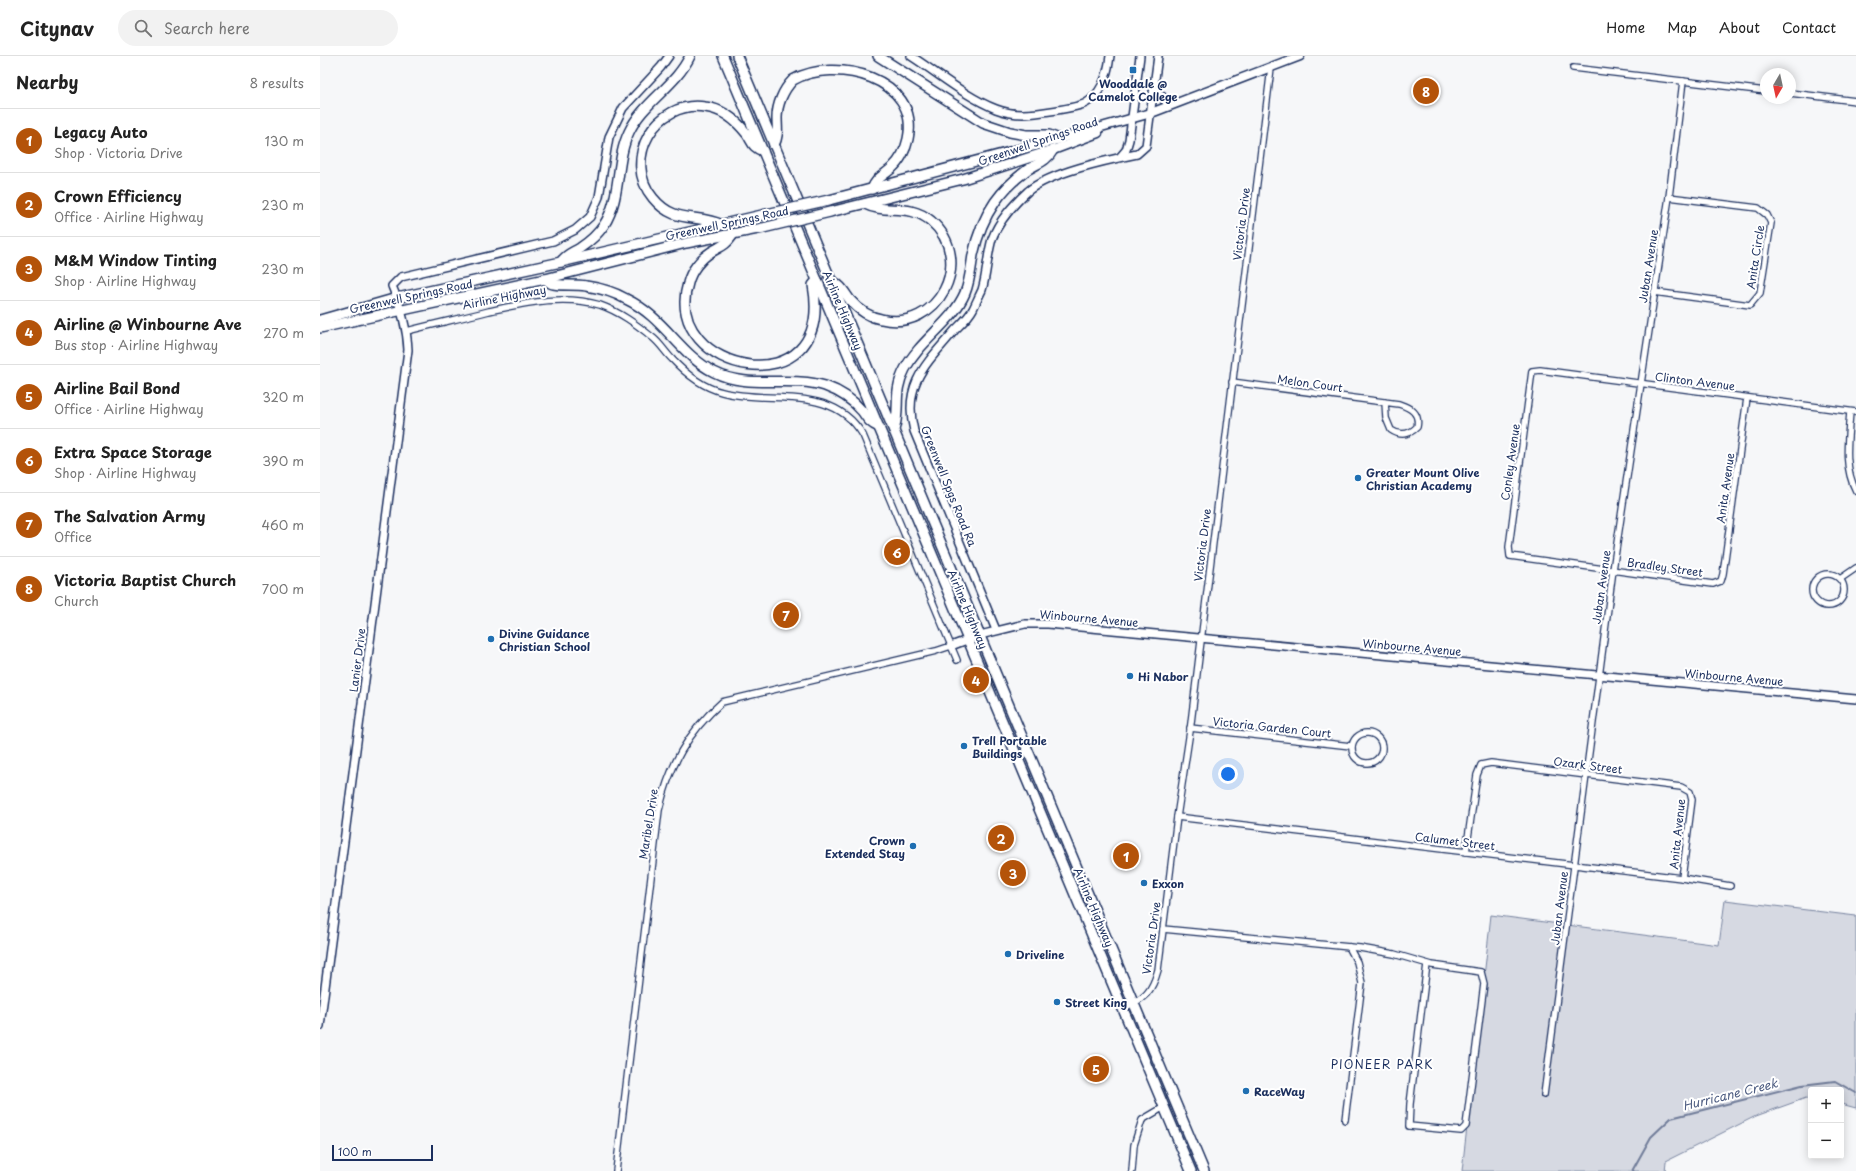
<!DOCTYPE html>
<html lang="en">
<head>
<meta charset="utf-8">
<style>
  body { margin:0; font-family:"Playpen Sans",sans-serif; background:#f2f2f2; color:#222 }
  .controls { position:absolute; right:12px; bottom:12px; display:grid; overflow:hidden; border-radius:4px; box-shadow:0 2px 10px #0003 }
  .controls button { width:36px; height:36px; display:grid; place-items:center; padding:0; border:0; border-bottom:1px solid #e0e0e0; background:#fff; color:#222; font:20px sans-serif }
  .compass { position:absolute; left:1440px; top:12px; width:36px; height:36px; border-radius:50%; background:#fff; box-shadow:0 2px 10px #0003; rotate:189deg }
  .scale { position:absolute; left:12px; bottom:10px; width:101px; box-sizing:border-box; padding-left:4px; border:2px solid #1b2f5e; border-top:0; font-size:11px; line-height:14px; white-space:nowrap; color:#1b2f5e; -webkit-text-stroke:3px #fff; paint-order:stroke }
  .you { position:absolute; left:908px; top:718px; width:14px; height:14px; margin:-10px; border:3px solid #fff; border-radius:50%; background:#1a73e8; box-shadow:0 0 0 6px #1a73e833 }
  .badge { display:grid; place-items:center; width:26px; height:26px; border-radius:50%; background:#b45309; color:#fff; font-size:13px; font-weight:700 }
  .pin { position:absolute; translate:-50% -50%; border:2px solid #fff; box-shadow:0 1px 4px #0006 }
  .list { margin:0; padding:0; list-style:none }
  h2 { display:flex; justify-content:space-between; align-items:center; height:52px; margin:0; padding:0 16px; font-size:17px }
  h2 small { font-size:13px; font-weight:400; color:#767676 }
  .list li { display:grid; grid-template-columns:26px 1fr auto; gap:12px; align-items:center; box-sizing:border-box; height:64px; padding:0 16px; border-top:1px solid #e0e0e0 }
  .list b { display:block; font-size:15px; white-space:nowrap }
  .list p { margin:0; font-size:13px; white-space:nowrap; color:#767676 }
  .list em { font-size:13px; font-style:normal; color:#767676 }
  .icon { flex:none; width:22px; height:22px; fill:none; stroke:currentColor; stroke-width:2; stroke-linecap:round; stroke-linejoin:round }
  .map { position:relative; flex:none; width:1536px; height:1115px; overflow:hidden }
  header { display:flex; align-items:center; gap:24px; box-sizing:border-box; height:56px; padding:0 20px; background:#fff; border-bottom:1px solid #e0e0e0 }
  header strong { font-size:19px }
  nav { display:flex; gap:22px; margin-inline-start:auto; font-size:14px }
  .search { width:280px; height:36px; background:#f2f2f2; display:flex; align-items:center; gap:10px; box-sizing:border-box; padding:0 14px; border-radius:22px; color:#767676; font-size:15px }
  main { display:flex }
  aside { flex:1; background:#fff }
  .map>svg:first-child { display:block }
  .green { fill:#d6d9e2; stroke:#7884a0 }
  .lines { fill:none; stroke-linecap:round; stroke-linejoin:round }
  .stream { stroke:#707c99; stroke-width:2 }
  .minor-casing { stroke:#1b2f5e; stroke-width:8 }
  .tertiary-casing { stroke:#1b2f5e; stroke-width:10 }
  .secondary-casing { stroke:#1b2f5e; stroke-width:11 }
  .primary-casing { stroke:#1b2f5e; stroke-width:12 }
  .trunk-casing { stroke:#1b2f5e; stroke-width:12 }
  .minor { stroke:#fff; stroke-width:5.5 }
  .tertiary { stroke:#fff; stroke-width:7 }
  .secondary { stroke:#fff; stroke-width:8 }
  .primary { stroke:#fff; stroke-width:9 }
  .trunk { stroke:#fff; stroke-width:9 }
  .primary-bridge-casing { stroke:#1b2f5e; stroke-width:12; stroke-linecap:butt }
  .primary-bridge { stroke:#fff; stroke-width:9 }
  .poi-dot { fill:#1f6fb2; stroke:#fff; stroke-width:1.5 }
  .labels { text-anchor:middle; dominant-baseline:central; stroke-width:4; stroke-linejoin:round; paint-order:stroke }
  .poi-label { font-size:11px; font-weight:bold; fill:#1b2f5e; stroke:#fff; text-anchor:start }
  .street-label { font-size:11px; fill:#1b2f5e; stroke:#fff }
  .neighbourhood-label { font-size:12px; letter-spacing:1px; fill:#1b2f5e; stroke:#fff }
  .water-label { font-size:12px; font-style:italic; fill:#4d5c81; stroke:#fff }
</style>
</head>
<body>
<header>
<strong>Citynav</strong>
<div class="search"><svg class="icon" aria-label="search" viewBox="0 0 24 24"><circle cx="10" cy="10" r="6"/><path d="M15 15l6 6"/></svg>Search here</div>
<nav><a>Home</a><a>Map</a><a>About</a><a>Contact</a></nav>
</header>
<main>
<aside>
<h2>Nearby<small>8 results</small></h2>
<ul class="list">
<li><span class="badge">1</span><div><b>Legacy Auto</b><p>Shop · Victoria Drive</p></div><em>130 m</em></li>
<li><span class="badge">2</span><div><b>Crown Efficiency</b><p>Office · Airline Highway</p></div><em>230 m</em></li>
<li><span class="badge">3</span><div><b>M&amp;M Window Tinting</b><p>Shop · Airline Highway</p></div><em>230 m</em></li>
<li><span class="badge">4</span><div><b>Airline @ Winbourne Ave</b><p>Bus stop · Airline Highway</p></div><em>270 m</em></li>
<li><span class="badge">5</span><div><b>Airline Bail Bond</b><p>Office · Airline Highway</p></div><em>320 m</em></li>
<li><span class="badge">6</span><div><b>Extra Space Storage</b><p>Shop · Airline Highway</p></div><em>390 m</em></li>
<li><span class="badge">7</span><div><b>The Salvation Army</b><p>Office</p></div><em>460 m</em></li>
<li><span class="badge">8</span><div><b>Victoria Baptist Church</b><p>Church</p></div><em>700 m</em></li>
</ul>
</aside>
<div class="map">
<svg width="1536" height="1115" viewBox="0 0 1536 1115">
  <rect width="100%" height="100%" fill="#f6f7f9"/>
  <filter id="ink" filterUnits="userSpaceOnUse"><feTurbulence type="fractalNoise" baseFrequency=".025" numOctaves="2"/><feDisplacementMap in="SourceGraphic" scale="8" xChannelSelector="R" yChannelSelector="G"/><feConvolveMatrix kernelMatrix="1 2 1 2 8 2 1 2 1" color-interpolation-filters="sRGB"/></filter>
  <g filter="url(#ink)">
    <path class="green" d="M 1405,844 L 1536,860 L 1536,1052 L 1521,1048 L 1521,1034 L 1491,1034 L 1491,1043 L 1486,1042 L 1436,1060 L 1346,1105 L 1345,1115 L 1142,1115 L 1171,859 L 1399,889 Z"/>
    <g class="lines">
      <path class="stream" d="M 1312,1115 L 1331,1081 L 1351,1062 L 1482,1029 L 1515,1025 L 1536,1037"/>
      <defs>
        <g id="minor">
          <path d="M 1253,12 L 1446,35"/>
          <path d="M 1470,37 L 1536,45"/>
          <path d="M 1334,236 L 1430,249 L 1440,237 L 1451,167 L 1447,159 L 1438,152 L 1349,141"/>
          <path d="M 87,275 C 114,268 142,262 169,255 C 206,247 243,238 280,249 C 300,256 316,268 332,281 C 340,287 345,296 352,303 C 365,317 382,331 402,336 C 450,349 512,327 543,379 L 637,604"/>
          <path d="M 912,326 L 1079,348 C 1091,352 1100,357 1097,371 C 1089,379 1080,380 1071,374 L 1066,362 L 1065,346"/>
          <path d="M 1427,342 L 1403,518 L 1401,525 L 1393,528 L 1190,500 L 1189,491 L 1212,315 L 1220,314 L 1536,356"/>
          <path d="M 1530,356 C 1528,383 1523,410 1536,435"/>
          <circle cx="1508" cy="534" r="16"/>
          <path d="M 1520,523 L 1536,512"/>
          <path d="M 870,672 L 1031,690"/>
          <circle cx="1047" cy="692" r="15"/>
          <path d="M 857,761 L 1362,822 L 1410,830"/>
          <path d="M 1146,796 L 1157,719 L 1161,709 L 1171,707 L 1361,731 L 1370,736 L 1372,744 L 1362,822"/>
          <path d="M 843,873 L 1040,892 L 1074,898 L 1112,909 L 1161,916 L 1164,928 L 1146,1070 L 1141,1075 L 1089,1070 L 1090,1048 L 1107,908"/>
          <path d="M 803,952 C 825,943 832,936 838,914 L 857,761 L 870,675 L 951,12"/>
          <path d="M 1224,1039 L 1293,514 L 1349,141 L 1363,25"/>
          <path d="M 1025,1064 L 1042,927 L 1037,906 L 1029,891"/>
          <path d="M 296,1115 L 339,754 C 350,709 367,677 402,646 L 616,595 L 631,590"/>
          <path d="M 812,1115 L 814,1089 L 822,1064 L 844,1051"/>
        </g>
        <g id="tertiary">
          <path d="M 591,0 C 619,18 646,41 676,53 C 684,56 695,58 703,58 C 714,58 757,52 766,47 C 783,37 788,17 790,0"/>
          <path d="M 800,101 L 806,94 L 809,84 L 820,0"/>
          <path d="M 676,574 L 594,375 C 582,328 607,307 635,274 C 641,268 649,261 653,253 C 656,247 659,240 662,234 C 667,218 667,200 672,183 C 679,164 693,149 708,135 C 731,116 788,104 817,98 L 826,90 L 838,0"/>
          <path d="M 631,590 L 660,579 L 705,568 L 728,568 L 1536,643"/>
          <path d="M 0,970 L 88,294 C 87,270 81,251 72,230 L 81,221 L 233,185 L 255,174 L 270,161 L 279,141 L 289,81 L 303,52 L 341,11 L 349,0"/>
        </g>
        <g id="secondary">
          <path d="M 834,33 L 846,45 L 855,47"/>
          <path d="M 739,83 L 831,57 L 980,0"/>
          <path d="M 733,94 L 778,77"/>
        </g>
        <g id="primary">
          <path d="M 509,144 L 739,83"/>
          <path d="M 510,156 L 643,123 L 733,94"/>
          <path d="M 0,264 L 77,242 L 241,206 L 442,159"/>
          <path d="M 0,272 L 225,223 L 366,187 L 443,172"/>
        </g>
        <g id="trunk">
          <path d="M 403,0 L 871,1115"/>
          <path d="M 417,0 L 884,1115"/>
          <path d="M 558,0 L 663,67 L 690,76 L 706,79 L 729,79 L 739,83"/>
          <path d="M 454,89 C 459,79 457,73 457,62 C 457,49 463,34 473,24 C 515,0 601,22 588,83 C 586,93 580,105 572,112 C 562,121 557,121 552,133"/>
          <path d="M 402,169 C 377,157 355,169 333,142 C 301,104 336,43 385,51 C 403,53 416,64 427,78 C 433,87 432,91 443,95"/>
          <path d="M 412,180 C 405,190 401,190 391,196 C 380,203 371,215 368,227 C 340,317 516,354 493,229 L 497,224"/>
          <path d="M 241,206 C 246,198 252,197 260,192 C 269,186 278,178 284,169 C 302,141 295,105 309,76 C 323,46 356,30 370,0"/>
          <path d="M 225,223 C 227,224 230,228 233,228 C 240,230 257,228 266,230 C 280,232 294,236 306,243 C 344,261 360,299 394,316 C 429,334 468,319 505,330 C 519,335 532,343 542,355 C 548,363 549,367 559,371"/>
          <path d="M 512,225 C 521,229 524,236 530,244 C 538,253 549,261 561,263 C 618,277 656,204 611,165 C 588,146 566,159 545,148"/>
          <path d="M 574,374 C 581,352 572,337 585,313 C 600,284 632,267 645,237 C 650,225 651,211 653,199 C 657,180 664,162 675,146 C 684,133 695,123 707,114 C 718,107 727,105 733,94"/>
        </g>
      </defs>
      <use href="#minor" class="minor-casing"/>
      <use href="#tertiary" class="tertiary-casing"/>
      <use href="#secondary" class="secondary-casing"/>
      <use href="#primary" class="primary-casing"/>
      <use href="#trunk" class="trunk-casing"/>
      <use href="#minor" class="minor"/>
      <use href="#tertiary" class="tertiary"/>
      <use href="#secondary" class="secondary"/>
      <use href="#primary" class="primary"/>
      <use href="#trunk" class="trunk"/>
      <defs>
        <g id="primary-bridge">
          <path d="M 442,159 L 509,144"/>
          <path d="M 443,172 L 510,156"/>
        </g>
      </defs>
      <use href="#primary-bridge" class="primary-bridge-casing"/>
      <use href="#primary-bridge" class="primary-bridge"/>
    </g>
  </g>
  <g class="poi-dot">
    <rect x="809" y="10" width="8" height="8" rx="2"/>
    <circle cx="1038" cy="422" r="4"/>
    <circle cx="171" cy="583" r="4"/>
    <circle cx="810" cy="620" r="4"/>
    <circle cx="644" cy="690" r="4"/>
    <circle cx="593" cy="790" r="4"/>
    <circle cx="824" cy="827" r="4"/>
    <circle cx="688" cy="898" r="4"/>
    <circle cx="737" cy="946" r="4"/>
    <circle cx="926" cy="1035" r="4"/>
  </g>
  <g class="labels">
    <g class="poi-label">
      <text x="813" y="27" text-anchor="middle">Wooddale @<tspan x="813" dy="13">Camelot College</tspan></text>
      <text x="1046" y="416">Greater Mount Olive<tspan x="1046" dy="13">Christian Academy</tspan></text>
      <text x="179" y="577">Divine Guidance<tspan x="179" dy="13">Christian School</tspan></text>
      <text x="818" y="620">Hi Nabor</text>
      <text x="652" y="684">Trell Portable<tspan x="652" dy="13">Buildings</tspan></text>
      <text x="585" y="784" text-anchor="end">Crown<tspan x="585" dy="13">Extended Stay</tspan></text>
      <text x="832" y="827">Exxon</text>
      <text x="696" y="898">Driveline</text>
      <text x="745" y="946">Street King</text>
      <text x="934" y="1035">RaceWay</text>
    </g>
    <g class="street-label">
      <text transform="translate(718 85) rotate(-19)">Greenwell Springs Road</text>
      <text transform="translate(407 167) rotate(-12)">Greenwell Springs Road</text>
      <text transform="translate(921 168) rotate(-83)">Victoria Drive</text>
      <text transform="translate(1435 201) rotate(-81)">Anita Circle</text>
      <text transform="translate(1328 210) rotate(-81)">Juban Avenue</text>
      <text transform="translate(91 240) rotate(-12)">Greenwell Springs Road</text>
      <text transform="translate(184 241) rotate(-11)">Airline Highway</text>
      <text transform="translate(523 254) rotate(67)">Airline Highway</text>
      <text transform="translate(1375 325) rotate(7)">Clinton Avenue</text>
      <text transform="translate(990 327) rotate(8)">Melon Court</text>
      <text transform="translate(1190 406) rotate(-82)">Conley Avenue</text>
      <text transform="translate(629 430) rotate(68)">Greenwell Spgs Road Ra</text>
      <text transform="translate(1405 432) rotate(-82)">Anita Avenue</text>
      <text transform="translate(882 489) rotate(-83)">Victoria Drive</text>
      <text transform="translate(1345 511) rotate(8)">Bradley Street</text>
      <text transform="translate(1281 531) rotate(-82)">Juban Avenue</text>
      <text transform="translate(648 553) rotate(67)">Airline Highway</text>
      <text transform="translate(769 562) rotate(5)">Winbourne Avenue</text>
      <text transform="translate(1092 591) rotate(5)">Winbourne Avenue</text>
      <text transform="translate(37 604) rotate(-83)">Lanier Drive</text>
      <text transform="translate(1414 621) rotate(5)">Winbourne Avenue</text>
      <text transform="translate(952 671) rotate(6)">Victoria Garden Court</text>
      <text transform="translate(1268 709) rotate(7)">Ozark Street</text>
      <text transform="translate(328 768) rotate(-81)">Maribel Drive</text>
      <text transform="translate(1357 778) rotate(-84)">Anita Avenue</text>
      <text transform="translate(1135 785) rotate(7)">Calumet Street</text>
      <text transform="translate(774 851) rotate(67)">Airline Highway</text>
      <text transform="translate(1239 852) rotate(-83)">Juban Avenue</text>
      <text transform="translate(831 882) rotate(-82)">Victoria Drive</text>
    </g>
    <g class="neighbourhood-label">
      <text x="1062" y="1008">PIONEER PARK</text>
    </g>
    <g class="water-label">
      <text transform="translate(1410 1038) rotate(-14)">Hurricane Creek</text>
    </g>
  </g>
</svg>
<div class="controls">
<button>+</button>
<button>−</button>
</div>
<svg class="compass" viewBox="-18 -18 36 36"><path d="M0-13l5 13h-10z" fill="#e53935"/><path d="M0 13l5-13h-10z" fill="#767676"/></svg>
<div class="scale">100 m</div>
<div class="you"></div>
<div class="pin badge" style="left:806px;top:800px">1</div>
<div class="pin badge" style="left:681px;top:782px">2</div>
<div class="pin badge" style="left:693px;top:817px">3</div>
<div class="pin badge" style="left:656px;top:624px">4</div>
<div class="pin badge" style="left:776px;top:1013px">5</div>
<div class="pin badge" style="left:577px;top:496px">6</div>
<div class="pin badge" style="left:466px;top:559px">7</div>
<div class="pin badge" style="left:1106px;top:35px">8</div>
</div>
</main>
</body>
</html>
